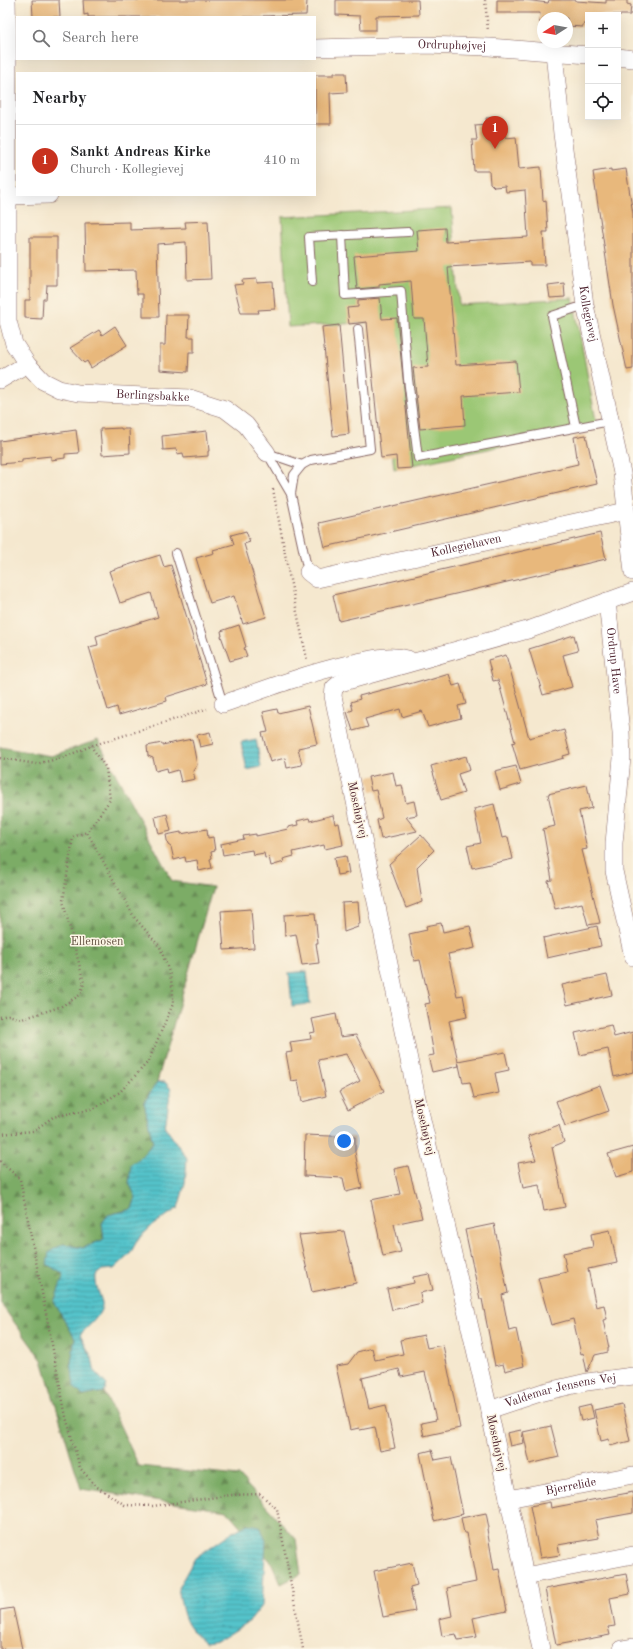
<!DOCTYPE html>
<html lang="en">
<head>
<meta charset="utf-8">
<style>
  body { margin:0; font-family:"Old Standard TT",serif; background:#f6f6f6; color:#202124 }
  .controls { position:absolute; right:12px; top:12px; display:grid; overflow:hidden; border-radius:0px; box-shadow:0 4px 16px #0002 }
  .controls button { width:36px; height:36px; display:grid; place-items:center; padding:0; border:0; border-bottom:1px solid #e0e0e0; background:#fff; color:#202124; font:20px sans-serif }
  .compass { position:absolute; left:537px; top:12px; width:36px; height:36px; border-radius:50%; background:#fff; box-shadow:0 4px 16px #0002; rotate:259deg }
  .you { position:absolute; left:344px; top:1141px; width:14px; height:14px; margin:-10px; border:3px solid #fff; border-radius:50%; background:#1a73e8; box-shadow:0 0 0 6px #1a73e833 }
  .badge { display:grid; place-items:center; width:26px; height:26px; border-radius:50%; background:#c8321e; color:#fff; font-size:13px; font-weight:700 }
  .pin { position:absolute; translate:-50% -33px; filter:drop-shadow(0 1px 2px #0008) }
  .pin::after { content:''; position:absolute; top:21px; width:14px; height:12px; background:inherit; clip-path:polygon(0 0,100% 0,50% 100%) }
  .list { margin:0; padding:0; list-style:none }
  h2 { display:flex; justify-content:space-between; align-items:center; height:52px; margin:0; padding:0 16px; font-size:17px }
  h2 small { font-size:13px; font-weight:400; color:#757577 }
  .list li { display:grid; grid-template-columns:26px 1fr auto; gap:12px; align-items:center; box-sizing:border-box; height:72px; padding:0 16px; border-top:1px solid #e0e0e0 }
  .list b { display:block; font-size:15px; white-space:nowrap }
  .list p { margin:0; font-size:13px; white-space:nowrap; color:#757577 }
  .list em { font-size:13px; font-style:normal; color:#757577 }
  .icon { flex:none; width:22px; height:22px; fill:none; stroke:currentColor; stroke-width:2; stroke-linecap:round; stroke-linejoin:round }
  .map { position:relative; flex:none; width:633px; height:1649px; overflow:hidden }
  .search { position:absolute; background:#fff; box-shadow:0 4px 16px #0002; left:16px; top:16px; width:300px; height:44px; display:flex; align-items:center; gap:10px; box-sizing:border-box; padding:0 14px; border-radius:0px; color:#757577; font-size:15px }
  .panel { position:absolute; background:#fff; box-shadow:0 4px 16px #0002; left:16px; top:72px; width:300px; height:124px; border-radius:0px }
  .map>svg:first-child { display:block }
  .grass { fill:#9bc774; stroke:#727350 }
  .forest { fill:url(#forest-firs); stroke:#636648 }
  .water { fill:url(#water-rules); stroke:#50717a }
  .building { fill:#e8b87b }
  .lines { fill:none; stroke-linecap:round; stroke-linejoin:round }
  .lane-casing { stroke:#866564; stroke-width:10 }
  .street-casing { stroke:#866564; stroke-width:18 }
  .path { stroke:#866564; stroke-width:2.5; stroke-dasharray:1 3; stroke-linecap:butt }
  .lane { stroke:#fff; stroke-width:8 }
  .street { stroke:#fff; stroke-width:17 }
  .labels { text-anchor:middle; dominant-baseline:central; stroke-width:3; stroke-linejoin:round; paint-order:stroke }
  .street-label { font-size:12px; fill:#4a1f2b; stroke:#fcf5e5 }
  .park-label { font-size:12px; fill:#625141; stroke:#fcf5e5 }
</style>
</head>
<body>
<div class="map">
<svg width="633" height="1649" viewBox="0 0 633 1649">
  <defs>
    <pattern id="forest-firs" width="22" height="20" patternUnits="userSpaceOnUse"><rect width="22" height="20" fill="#7cac66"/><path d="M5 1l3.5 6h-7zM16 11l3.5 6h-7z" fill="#688b54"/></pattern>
    <pattern id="water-rules" width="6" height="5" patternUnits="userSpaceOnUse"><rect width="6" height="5" fill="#55c3ca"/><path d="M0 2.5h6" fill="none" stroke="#489ea4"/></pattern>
  </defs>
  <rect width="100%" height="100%" fill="#fcf5e5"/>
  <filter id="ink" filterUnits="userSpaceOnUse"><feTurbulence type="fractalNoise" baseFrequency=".025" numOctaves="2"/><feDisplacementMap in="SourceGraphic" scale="8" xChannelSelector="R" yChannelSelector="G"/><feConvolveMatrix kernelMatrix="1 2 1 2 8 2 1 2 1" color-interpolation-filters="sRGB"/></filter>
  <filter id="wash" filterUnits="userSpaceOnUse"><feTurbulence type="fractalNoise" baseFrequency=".012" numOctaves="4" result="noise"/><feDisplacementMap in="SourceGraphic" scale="16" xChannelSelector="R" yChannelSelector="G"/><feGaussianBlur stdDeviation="0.9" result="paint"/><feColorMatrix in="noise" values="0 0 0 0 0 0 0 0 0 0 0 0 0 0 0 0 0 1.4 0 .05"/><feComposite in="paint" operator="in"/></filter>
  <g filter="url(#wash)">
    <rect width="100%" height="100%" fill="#f5e8cf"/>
    <path class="grass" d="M 452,208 L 459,305 L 573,298 L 597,426 L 394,469 L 378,322 L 288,327 L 282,217 Z"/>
    <path class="forest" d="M 98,740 L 172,881 L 213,887 L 157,1082 L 144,1103 L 153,1143 L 140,1158 L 129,1183 L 136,1197 L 132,1209 L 108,1215 L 102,1223 L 104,1239 L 83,1248 L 63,1244 L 64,1275 L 54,1302 L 75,1338 L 71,1363 L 83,1396 L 104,1392 L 139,1466 L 239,1476 L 296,1539 L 301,1574 L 281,1584 L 271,1562 L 227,1511 L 81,1489 L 42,1360 L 0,1303 L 0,747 L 51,756 Z"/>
    <g class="water">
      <path d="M 256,739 L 261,767 L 247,770 L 241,742 Z"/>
      <path d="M 307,971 L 310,1004 L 292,1006 L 289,973 Z"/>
      <path d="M 157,1082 L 165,1082 L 171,1089 L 165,1127 L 187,1158 L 185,1184 L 178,1208 L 153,1225 L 138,1239 L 130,1254 L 114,1269 L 102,1270 L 96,1275 C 95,1286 99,1292 102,1302 C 104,1314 87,1327 80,1335 L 92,1358 L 95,1372 L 107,1385 L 104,1392 L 83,1396 L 74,1387 L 71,1363 L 75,1338 L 54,1302 L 64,1275 L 47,1264 L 49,1252 L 63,1244 L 83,1248 L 104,1239 L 102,1223 L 108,1215 L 132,1209 L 136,1197 L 129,1183 L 131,1164 L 140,1158 L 153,1143 L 144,1103 Z"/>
      <path d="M 248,1524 L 260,1526 L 266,1540 L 262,1606 L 250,1621 L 218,1641 L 205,1643 C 182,1623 184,1616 178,1588 L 195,1558 L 229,1534 Z"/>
    </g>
    <g id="blocks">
      <g class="building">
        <path d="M 32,0 L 59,0 L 60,17 L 33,17 Z"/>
        <path d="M 83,0 L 306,0 L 307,1 L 306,15 L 263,16 L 263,17 L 88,17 L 88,14 L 84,15 Z"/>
        <path d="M 336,0 L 418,0 L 419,15 L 376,16 L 376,30 L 361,30 L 360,16 L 336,15 Z"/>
        <path d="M 497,0 L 525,0 L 548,3 L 549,0 L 576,0 L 576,1 L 606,3 L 606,0 L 627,0 L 627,4 L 631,5 L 630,15 L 588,15 L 588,24 L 583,24 L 583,27 L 567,26 L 567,18 L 543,18 L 543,23 L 539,22 L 540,13 L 497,13 Z"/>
        <path d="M 334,73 L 346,73 L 347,92 L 330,93 L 331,124 L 315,124 L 315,75 L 334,75 Z"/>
        <path d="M 499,117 L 500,126 L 505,126 L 505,138 L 516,137 L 519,169 L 541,167 L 543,201 L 546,200 L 548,232 L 543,232 L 545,265 L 530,265 L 530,262 L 448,267 L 456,365 L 516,361 L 519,392 L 463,396 L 465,425 L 420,429 L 413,368 L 428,367 L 424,319 L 414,319 L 411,281 L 379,284 L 379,287 L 357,289 L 354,256 L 419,251 L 417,230 L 445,228 L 446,242 L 528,237 L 525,190 L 506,192 L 505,186 L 494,187 L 490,183 L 489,171 L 474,171 L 472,140 L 477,140 L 475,125 L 487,124 L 486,118 Z"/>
        <path d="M 611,169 L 611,171 L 626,169 L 633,214 L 633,369 L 627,370 L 613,305 L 593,172 Z"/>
        <path d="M 208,221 L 211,279 L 187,280 L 186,242 L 157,244 L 159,317 L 143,317 L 143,294 L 137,294 L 136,270 L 86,271 L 85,223 L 130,222 L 130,230 L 186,228 L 185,222 Z"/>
        <path d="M 30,237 L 57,237 L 57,285 L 47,285 L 46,299 L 43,299 L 42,319 L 25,318 L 25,300 L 30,300 Z"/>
        <path d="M 257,279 L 257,283 L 273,282 L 275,309 L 258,310 L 259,313 L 241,313 L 234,285 L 243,284 L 242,280 Z"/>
        <path d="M 564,283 L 565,297 L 550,298 L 548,285 Z"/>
        <path d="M 380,298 L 382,319 L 397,318 L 412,468 L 397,469 L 396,456 L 381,458 L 367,322 L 349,324 L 347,308 L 358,307 L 358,300 Z"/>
        <path d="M 166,315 L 189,315 L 188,337 L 194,337 L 194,352 L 189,352 L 188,372 L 160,370 L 160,345 L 165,345 Z"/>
        <path d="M 339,325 L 349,434 L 333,436 L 322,327 Z"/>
        <path d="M 115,326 L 127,345 L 91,368 L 87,361 L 84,363 L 70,348 L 99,330 L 102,335 Z"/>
        <path d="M 121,428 L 121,429 L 129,429 L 130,453 L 102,455 L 100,429 Z"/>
        <path d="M 76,430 L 79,453 L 65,454 L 65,458 L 51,460 L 51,456 L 22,459 L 22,462 L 0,464 L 0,441 Z"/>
        <path d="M 207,431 L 209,451 L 208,451 L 208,456 L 184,458 L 183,453 L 177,454 L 176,449 L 163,450 L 162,436 Z"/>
        <path d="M 586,435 L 597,484 L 325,547 L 319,523 L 578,464 L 574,437 Z"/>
        <path d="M 246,531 L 250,542 L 244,544 L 266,617 L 243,624 L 234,596 L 210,603 L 196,558 L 214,553 L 213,550 L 234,544 L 231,535 Z"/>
        <path d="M 600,533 L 606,559 L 339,621 L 333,595 Z"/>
        <path d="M 160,555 L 164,567 L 171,565 L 207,684 L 166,697 L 167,701 L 119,715 L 117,707 L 108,710 L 89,647 L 98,645 L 96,636 L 158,617 L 151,593 L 120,603 L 109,571 Z"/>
        <path d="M 239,625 L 246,647 L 244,648 L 247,656 L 230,661 L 221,636 L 222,636 L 221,631 Z"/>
        <path d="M 574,635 L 578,651 L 563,655 L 572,687 L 543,695 L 529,649 Z"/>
        <path d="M 506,655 L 529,738 L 556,731 L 557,732 L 564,730 L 570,754 L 563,756 L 564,758 L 520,770 L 512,743 L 515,742 L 498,680 L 493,681 L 488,660 Z"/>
        <path d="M 449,674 L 453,686 L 460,684 L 466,704 L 458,706 L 461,718 L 428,727 L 422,711 L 402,717 L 400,709 L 365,719 L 368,727 L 353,731 L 347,712 L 353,710 L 351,702 L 360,699 L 359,696 L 408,683 L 409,684 L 423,680 L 423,682 Z"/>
        <path d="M 308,706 L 317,744 L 298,748 L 302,765 L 287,768 L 285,758 L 270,762 L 262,733 L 268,732 L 263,712 L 277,709 L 278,713 Z"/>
        <path d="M 210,732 L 213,744 L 200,747 L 197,735 Z"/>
        <path d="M 192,739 L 197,765 L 193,771 L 195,779 L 181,782 L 178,770 L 168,773 L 167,768 L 156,771 L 153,758 L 148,756 L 147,746 L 162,743 L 162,745 Z"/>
        <path d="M 466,756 L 470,770 L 458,774 L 464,793 L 441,800 L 431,766 Z"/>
        <path d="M 516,766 L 521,784 L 500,790 L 495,771 Z"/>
        <path d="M 393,772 L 396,786 L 402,785 L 406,803 L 414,801 L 417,815 L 406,817 L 417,831 L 381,839 L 377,820 L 382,818 L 376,790 L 371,791 L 368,777 Z"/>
        <path d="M 587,785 L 592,808 L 579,811 L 587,849 L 582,850 L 600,923 L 588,925 L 582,903 L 555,909 L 548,881 L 552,880 L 543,829 L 555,826 L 548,794 Z"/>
        <path d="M 494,804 L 502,838 L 508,837 L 513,859 L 472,868 L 467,846 L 481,843 L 474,809 Z"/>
        <path d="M 167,814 L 171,831 L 159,834 L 155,817 Z"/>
        <path d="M 333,815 L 335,824 L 339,823 L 343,845 L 325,849 L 324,845 L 293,852 L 294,856 L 283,859 L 284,862 L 271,866 L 269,857 L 265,858 L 264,853 L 253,855 L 252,850 L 223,855 L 221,844 L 244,839 L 243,836 L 256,834 L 256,836 L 288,829 L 288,827 L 298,825 L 297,821 L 309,818 L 310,821 Z"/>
        <path d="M 207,829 L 208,838 L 213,837 L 215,851 L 211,852 L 212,858 L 210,859 L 212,868 L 199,871 L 197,860 L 186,862 L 185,857 L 174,860 L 171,847 L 168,845 L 166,835 L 181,832 L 181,834 Z"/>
        <path d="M 421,835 L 434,850 L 417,867 L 422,902 L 406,908 L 389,864 Z"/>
        <path d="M 346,856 L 349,873 L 337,875 L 334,858 Z"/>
        <path d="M 358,902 L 360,924 L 358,924 L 358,927 L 344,932 L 342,903 Z"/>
        <path d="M 251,909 L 254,948 L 224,950 L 221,911 Z"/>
        <path d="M 315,913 L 318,943 L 316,943 L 319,963 L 302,965 L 296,934 L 285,936 L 284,915 Z"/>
        <path d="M 441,923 L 443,932 L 470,926 L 475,948 L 448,954 L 457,996 L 463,995 L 467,1017 L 449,1021 L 459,1066 L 432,1072 L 428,1056 L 434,1055 L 425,1004 L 430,1003 L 420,960 L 414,961 L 409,934 L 427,930 L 426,926 Z"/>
        <path d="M 597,926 L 601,946 L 547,958 L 543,938 Z"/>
        <path d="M 607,975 L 612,995 L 567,1005 L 562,985 Z"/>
        <path d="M 336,1014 L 340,1037 L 356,1035 L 384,1091 L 348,1110 L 339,1092 L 360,1081 L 346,1054 L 318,1060 L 326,1096 L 302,1102 L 298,1080 L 291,1081 L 286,1053 L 292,1052 L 290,1042 L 311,1039 L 310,1033 L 315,1032 L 312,1019 Z"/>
        <path d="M 611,1025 L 614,1037 L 633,1032 L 633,1072 L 614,1077 L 608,1049 L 580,1055 L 575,1033 Z"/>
        <path d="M 505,1052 L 509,1070 L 495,1073 L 499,1093 L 474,1098 L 470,1082 L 463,1083 L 458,1061 Z"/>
        <path d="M 600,1085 L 609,1111 L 565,1126 L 556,1101 Z"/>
        <path d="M 559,1125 L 564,1142 L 552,1147 L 565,1207 L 544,1211 L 539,1185 L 523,1188 L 518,1163 L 536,1160 L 528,1136 Z"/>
        <path d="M 305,1135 L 355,1137 L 355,1152 L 362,1188 L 346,1192 L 343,1178 L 304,1176 Z"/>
        <path d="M 633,1147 L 633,1172 L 616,1177 L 608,1154 Z"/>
        <path d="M 408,1166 L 422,1218 L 394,1224 L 401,1252 L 383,1256 L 371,1200 L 400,1194 L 394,1169 Z"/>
        <path d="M 494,1224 L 508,1293 L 502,1295 L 509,1331 L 516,1329 L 524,1366 L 505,1371 L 503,1364 L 495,1366 L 482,1299 L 480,1299 L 465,1230 Z"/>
        <path d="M 610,1230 L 617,1263 L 588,1269 L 596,1307 L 604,1305 L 607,1319 L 603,1320 L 609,1348 L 608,1348 L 608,1352 L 595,1355 L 587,1372 L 583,1353 L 581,1354 L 573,1319 L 551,1325 L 538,1278 L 567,1272 L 563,1253 L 593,1247 L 591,1234 Z"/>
        <path d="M 344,1231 L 356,1283 L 312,1292 L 299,1235 Z"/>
        <path d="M 429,1274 L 433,1290 L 420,1293 L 422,1303 L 392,1310 L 387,1289 L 414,1283 L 413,1277 Z"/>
        <path d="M 424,1335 L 427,1348 L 443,1345 L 460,1428 L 424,1436 L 421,1423 L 436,1420 L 425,1372 L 401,1377 L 399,1369 L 362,1378 L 369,1409 L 386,1405 L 395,1448 L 380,1451 L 375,1427 L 360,1430 L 359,1428 L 350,1430 L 336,1366 L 348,1364 L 357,1352 L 372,1348 L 375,1360 L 403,1354 L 400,1340 Z"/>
        <path d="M 622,1404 L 630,1441 L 610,1446 L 609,1439 L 601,1441 L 594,1410 Z"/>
        <path d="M 591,1405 L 594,1418 L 581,1421 L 578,1408 Z"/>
        <path d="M 551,1426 L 559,1457 L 530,1464 L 523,1432 Z"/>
        <path d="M 521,1430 L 524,1443 L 510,1446 L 507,1433 Z"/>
        <path d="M 432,1450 L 435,1460 L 451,1457 L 463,1514 L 434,1521 L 420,1453 Z"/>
        <path d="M 633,1492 L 633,1513 L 595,1520 L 599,1538 L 558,1545 L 560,1555 L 540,1558 L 530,1506 L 550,1502 L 551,1508 Z"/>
        <path d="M 486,1513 L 489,1528 L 487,1529 L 494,1570 L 499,1569 L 507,1611 L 473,1618 L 477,1637 L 458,1640 L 456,1634 L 442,1636 L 439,1619 L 452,1616 L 447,1588 L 476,1582 L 467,1533 L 464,1533 L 461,1518 Z"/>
        <path d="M 412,1563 L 417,1585 L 410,1587 L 415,1611 L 383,1617 L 374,1571 Z"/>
        <path d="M 626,1574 L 630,1594 L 610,1598 L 615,1626 L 608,1627 L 610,1635 L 556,1645 L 545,1589 Z"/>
        <path d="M 13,1608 L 22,1649 L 0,1649 L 0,1610 Z"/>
      </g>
    </g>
  </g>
  <g filter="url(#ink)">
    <use href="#blocks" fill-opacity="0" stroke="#866564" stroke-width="1"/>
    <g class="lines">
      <defs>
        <g id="lane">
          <path d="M 342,235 L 345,295 L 401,291 L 408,379 L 418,458 L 610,421"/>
          <path d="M 312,282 L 309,237 L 408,232"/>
          <path d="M 576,427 L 552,316 L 585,305"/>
          <path d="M 267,453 L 291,494"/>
          <path d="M 267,453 L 302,465"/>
          <path d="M 176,553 L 223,704"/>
          <path d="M 308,572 L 291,494 L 294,475 L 302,465 L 311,460 L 370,449 L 358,329"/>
        </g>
        <g id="street">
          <path id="s1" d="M 7,0 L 8,57 L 8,321 L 14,344 L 27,364 L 43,381 L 59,389 L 78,393 L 190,398 L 225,409 L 246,425 L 267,453"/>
          <path id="s2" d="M 315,48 L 424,45 L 489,47 L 588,55"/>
          <path id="s3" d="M 554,52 L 562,134 L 585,305 L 622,473 L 633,572"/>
          <path d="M 618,57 L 633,59"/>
          <path d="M 8,196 L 49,195"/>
          <path d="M 0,380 L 27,364"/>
          <path id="s4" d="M 308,572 L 317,579 L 626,511"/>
          <path id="s5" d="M 607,601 L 621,732 L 622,758 L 614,843 L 614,871 L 633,957"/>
          <path d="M 223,704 C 265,689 305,674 348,664 C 367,660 389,653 408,659"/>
          <path id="s6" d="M 489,1410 L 543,1392 L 587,1382 L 633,1376"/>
          <path id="s7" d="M 508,1499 L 633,1475"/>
          <path d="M 525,1576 L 633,1555"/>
          <path d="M 541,1649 L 489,1410 L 417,1098 L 333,696 L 334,688 L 340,683 L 531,629 L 633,592"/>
          <path d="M 622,1649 L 633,1647"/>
        </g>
      </defs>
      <use href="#lane" class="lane-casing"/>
      <use href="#street" class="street-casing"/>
      <g class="path">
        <path d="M 485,0 L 488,31"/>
        <path d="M 273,489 L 289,575 L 307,659"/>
        <path d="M 0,758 L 36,764 L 62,758 L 91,746 L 207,709"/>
        <path d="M 0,1017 L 8,1015 L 22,1019 L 60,1007 L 80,995 L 84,983 L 63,901 L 73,837 L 87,832"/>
        <path d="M 0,1134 L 33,1131 L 53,1117 L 95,1108 L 120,1092 L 148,1062 L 173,1004 L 173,991 L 170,975 L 160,947 L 134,917 L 87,832 L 110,800 L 106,768 L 91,746"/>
        <path d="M 0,1161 L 20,1179 L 66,1417 L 80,1468 L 97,1487 L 125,1505 L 153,1506 L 231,1495 L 260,1494 L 277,1509 L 303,1649"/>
      </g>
      <use href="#lane" class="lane"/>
      <use href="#street" class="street"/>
    </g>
  </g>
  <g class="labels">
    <g class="street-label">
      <text stroke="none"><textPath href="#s2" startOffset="137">Ordruphøjvej</textPath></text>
      <text stroke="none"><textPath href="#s3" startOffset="264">Kollegievej</textPath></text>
      <text stroke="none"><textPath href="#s1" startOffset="504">Berlingsbakke</textPath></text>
      <text stroke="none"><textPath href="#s4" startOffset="164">Kollegiehaven</textPath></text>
      <text stroke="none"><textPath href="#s5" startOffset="60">Ordrup Have</textPath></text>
      <text transform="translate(357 810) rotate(78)">Mosehøjvej</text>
      <text transform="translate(424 1127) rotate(77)">Mosehøjvej</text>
      <text stroke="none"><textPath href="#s6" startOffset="74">Valdemar Jensens Vej</textPath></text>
      <text transform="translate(496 1443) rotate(78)">Mosehøjvej</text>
      <text stroke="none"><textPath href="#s7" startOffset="64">Bjerrelide</textPath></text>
    </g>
    <g class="park-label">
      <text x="97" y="942">Ellemosen</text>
    </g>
  </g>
</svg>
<div class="controls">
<button>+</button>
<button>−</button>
<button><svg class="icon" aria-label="locate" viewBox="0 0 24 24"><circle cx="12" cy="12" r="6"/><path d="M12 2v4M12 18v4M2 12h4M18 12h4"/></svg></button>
</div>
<svg class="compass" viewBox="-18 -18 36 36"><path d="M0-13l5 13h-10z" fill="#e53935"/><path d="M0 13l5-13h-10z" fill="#757577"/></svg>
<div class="you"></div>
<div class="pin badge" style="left:495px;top:149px">1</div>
<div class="search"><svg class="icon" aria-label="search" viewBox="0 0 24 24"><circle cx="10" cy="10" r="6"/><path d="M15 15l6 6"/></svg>Search here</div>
<section class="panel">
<h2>Nearby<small></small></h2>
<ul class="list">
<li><span class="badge">1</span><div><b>Sankt Andreas Kirke</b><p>Church · Kollegievej</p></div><em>410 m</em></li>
</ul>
</section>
</div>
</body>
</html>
